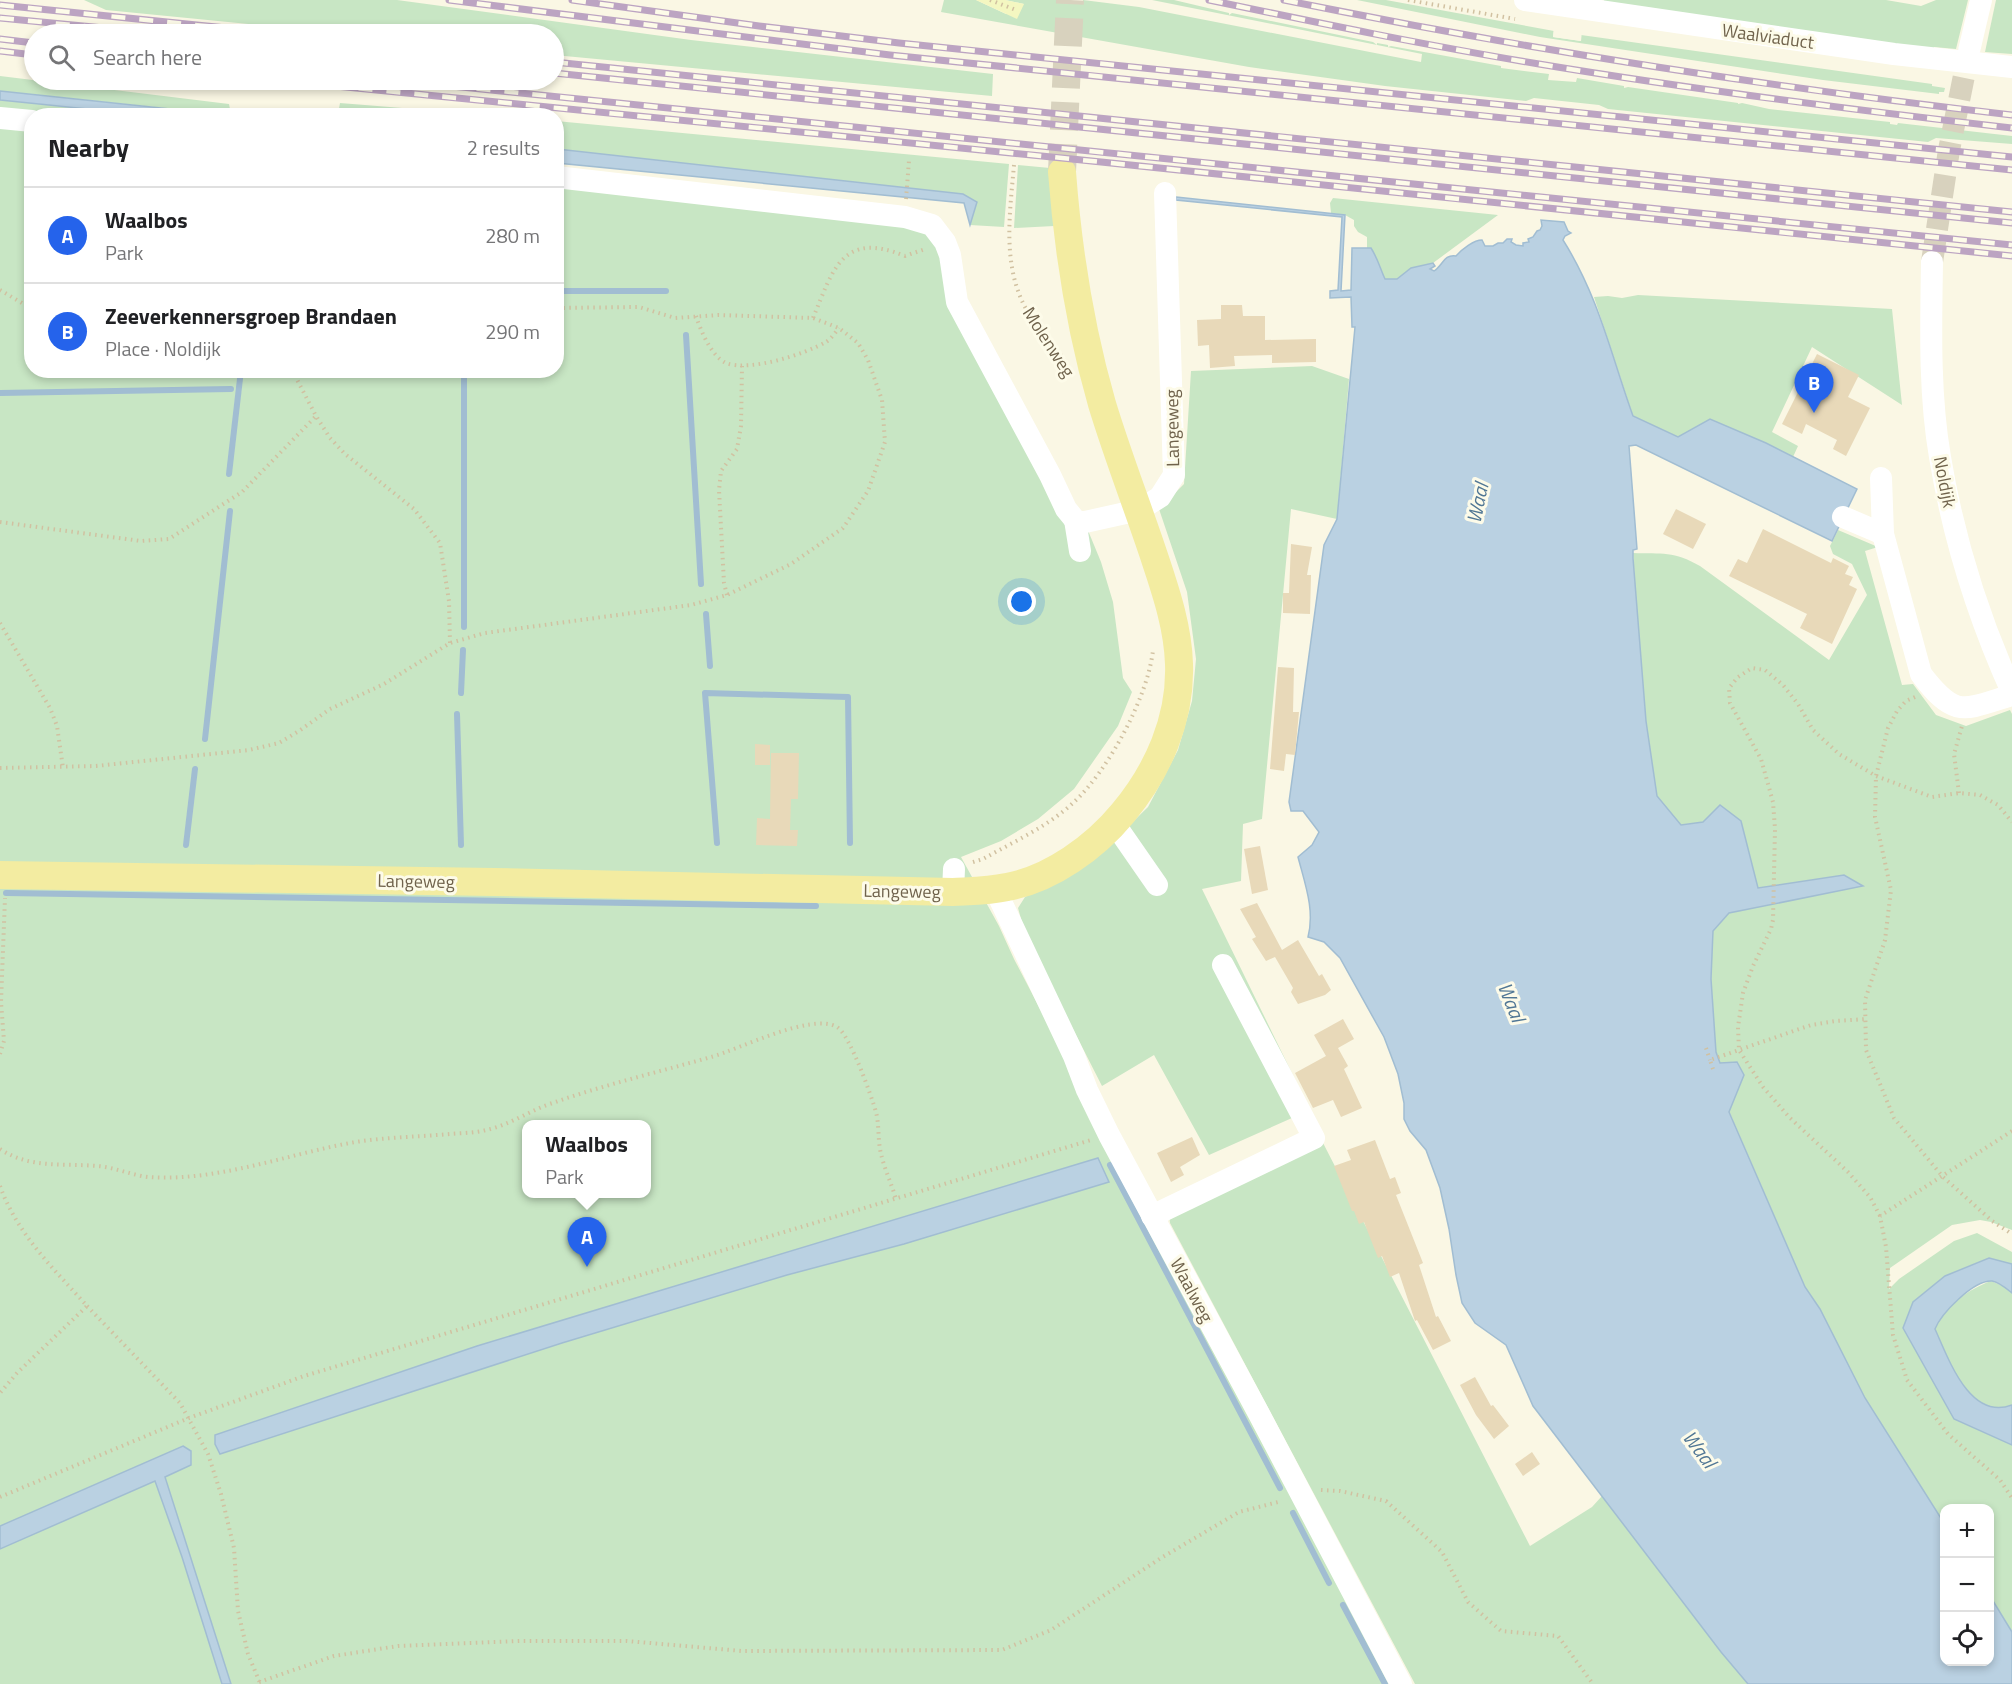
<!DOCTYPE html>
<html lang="en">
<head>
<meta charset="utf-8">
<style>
  body { margin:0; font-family:"Titillium Web",sans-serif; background:#f6f6f6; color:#202124 }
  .controls { position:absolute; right:18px; bottom:18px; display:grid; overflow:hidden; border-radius:12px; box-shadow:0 3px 9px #0003 }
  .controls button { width:54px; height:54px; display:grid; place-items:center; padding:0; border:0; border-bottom:2px solid #e0e0e0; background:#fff; color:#202124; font:30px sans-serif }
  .you { position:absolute; left:1022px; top:602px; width:21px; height:21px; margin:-15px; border:4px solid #fff; border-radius:50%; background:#1a73e8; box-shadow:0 0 0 9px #1a73e833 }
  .badge { display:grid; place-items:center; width:39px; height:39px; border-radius:50%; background:#2563eb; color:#fff; font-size:20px; font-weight:700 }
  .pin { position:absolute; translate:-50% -50px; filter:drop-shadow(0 2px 3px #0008) }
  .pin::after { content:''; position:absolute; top:32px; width:21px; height:18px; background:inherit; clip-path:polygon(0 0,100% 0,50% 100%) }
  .popup { position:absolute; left:522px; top:1120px; width:129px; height:78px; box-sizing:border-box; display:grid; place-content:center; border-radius:12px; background:#fff; filter:drop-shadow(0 2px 4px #0005); font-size:20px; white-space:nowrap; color:#757577 }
  .popup b { font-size:22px; color:#202124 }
  .popup::after { content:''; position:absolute; left:50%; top:100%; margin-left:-12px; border:12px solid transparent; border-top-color:#fff }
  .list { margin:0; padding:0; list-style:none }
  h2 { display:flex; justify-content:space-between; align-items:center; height:78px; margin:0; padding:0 24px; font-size:26px }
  h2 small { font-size:20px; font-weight:400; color:#757577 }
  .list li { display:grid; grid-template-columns:39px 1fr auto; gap:18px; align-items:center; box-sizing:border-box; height:96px; padding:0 24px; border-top:2px solid #e0e0e0 }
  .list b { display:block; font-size:22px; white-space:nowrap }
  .list p { margin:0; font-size:20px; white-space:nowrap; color:#757577 }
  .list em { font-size:20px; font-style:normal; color:#757577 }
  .icon { flex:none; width:33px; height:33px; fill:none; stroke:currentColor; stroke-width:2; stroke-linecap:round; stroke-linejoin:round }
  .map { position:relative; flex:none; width:2012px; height:1684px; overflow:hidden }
  .search { position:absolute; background:#fff; box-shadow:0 3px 9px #0003; left:24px; top:24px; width:540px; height:66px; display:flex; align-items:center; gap:15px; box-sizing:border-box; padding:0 21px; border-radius:33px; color:#757577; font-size:22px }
  .panel { position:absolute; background:#fff; box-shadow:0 3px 9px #0003; left:24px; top:108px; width:540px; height:270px; border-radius:24px }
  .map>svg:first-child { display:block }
  .green { fill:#c8e6c4; fill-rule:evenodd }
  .sand { fill:#f4f7c1 }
  .water { fill:#bad1e2; stroke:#a1bdd2; stroke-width:1.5 }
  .pier { fill:#faf7e4 }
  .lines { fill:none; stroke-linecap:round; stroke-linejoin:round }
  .stream { stroke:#a1bdd2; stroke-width:6 }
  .building { fill:#e8d9b9 }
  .minor-tunnel { stroke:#d8d2be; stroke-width:22; stroke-dasharray:22 11; stroke-linecap:butt }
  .major-tunnel { stroke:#d8d2be; stroke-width:28; stroke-dasharray:28 14; stroke-linecap:butt }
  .path { stroke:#d1c1a1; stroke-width:4; stroke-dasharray:1.5 4.5; stroke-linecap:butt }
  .minor { stroke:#fff; stroke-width:22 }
  .major { stroke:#f3eca1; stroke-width:28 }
  .rail-casing { stroke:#bca4c2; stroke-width:7 }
  .rail { stroke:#fdfbe9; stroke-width:4.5; stroke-dasharray:14; stroke-linecap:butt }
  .labels { text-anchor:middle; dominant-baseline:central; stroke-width:6; stroke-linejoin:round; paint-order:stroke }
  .street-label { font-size:18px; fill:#70634c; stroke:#fdfbe9 }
  .water-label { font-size:20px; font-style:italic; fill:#517795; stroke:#fdfbe9 }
</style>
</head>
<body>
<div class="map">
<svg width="2012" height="1684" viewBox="0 0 2012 1684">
  <rect width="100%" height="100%" fill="#faf7e4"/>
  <g class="green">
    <path d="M 84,0 L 397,0 L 691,40 L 993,74 L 992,96 L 554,55 L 554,34 L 350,34 L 106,10 Z"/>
    <path d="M 944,0 L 976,0 L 1006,14 L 1024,4 L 1005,0 L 1068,0 L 1083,3 L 1083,0 L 1139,7 L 1421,62 L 1422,54 L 1152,0 L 1174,0 L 1229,13 L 1229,15 L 1232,13 L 1373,42 L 1377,45 L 1377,43 L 1388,45 L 1388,47 L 1391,46 L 1501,66 L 1501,68 L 1549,74 L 1548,80 L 1576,82 L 1577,78 L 1624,86 L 1624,88 L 1628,87 L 1738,103 L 1738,104 L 1742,103 L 1769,109 L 1890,122 L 1890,124 L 1897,125 L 1898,123 L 2012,136 L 2012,144 L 1936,138 L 1928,142 L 1608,109 L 1599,105 L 1534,98 L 1526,101 L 1385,86 L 1249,67 L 941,12 Z"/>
    <path d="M 1357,0 L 1386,0 L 1554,31 L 1553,37 L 1581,41 L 1581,35 L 1932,84 L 1932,86 L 1945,88 L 1944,92 L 1939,92 L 1939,94 L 1823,80 L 1540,37 Z"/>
    <path d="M 1604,0 L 1886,0 L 1921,6 L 1936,0 L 1968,0 L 1956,49 L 1934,47 L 1933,50 L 1603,3 Z"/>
    <path d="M 1996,0 L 2012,0 L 2012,54 L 1985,52 Z"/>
    <path d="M 0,76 L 229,104 L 231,115 L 0,91 Z"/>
    <path d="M 0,100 L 146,115 L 37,116 L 0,112 Z"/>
    <path d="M 340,103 L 489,115 L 284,116 L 282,111 L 338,114 Z"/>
    <path d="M 0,116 L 31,120 L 32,370 L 556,370 L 557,182 L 930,229 L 1087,528 L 1101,562 L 1113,602 L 1123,678 L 1132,692 L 1118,726 L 1074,789 L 1038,819 L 1001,841 L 961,857 L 999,926 L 1014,959 L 1393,1684 L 0,1684 ZM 527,1124 L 647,1124 L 647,1194 L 527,1194 Z"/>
    <path d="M 556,121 L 1009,164 L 1004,227 L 970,225 L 976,202 L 963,194 L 557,149 Z"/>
    <path d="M 1018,165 L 1050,168 L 1054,226 L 1014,228 Z"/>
    <path d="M 1333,198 L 1498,215 L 1433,263 L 1411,268 L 1397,279 L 1385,279 C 1380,268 1378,259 1371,249 L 1367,248 L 1367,237 L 1358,232 L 1354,226 L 1354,220 L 1345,215 L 1331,213 L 1330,203 Z"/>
    <path d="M 1638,295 L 1892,309 L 1902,405 L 1812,347 L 1772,432 L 1798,446 L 1793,457 L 1766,443 L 1678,437 L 1633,416 L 1594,297 L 1608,296 L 1622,298 Z"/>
    <path d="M 1312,366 L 1349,379 L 1337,519 L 1291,509 L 1262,819 L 1243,824 L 1241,881 L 1202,889 L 1310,1110 L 1209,1155 L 1154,1055 L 1102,1086 L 1026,937 L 1018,908 L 1025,897 L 1105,849 L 1148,807 L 1178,750 L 1192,701 L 1196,659 L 1187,592 L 1159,509 L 1184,484 L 1191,371 Z"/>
    <path d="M 1838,530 L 1878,547 L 1865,551 L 1902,685 L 1913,684 L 1936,715 L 1966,726 L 2010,710 L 2012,714 L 2012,1230 L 1991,1222 L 1980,1220 L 1952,1225 L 1890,1268 L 1889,1289 L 1899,1279 L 1954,1241 L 1977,1233 L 2012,1252 L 2012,1264 L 1989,1258 L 1945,1276 L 1913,1302 L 1990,1433 L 2012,1445 L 2012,1632 L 1990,1596 L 1990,1508 L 1944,1508 L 1944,1523 L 1865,1398 L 1820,1309 L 1805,1287 L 1729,1111 L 1716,1052 L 1711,979 L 1713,931 L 1729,913 L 1862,886 L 1844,875 L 1758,888 L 1741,821 L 1703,822 L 1681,825 L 1657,796 L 1646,721 L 1639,644 L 1633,553 C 1662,554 1674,551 1700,566 L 1829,660 L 1867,595 L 1852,564 L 1833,554 L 1830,546 Z"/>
    <path d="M 1322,1141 L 1530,1546 L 1592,1507 L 1602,1496 L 1721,1652 L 1748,1684 L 1415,1684 L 1170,1223 L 1169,1213 Z"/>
    <path d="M 1991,1281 L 2005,1287 L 2012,1293 L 2012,1405 C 1970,1421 1949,1360 1935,1329 C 1944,1306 1969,1289 1991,1281 Z"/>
  </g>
  <path class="sand" d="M 976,0 L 1005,0 L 1024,4 L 1017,19 Z"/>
  <g class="water">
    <path d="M 0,91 L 227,115 L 146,115 L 0,100 Z"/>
    <path d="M 557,149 L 963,194 L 977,202 L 970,225 L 964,203 L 557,163 Z"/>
    <path d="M 1176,197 L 1345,215 L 1341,291 L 1351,290 L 1352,248 L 1371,248 C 1378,259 1380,268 1385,279 L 1397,279 L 1411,268 L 1433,263 L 1435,266 L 1430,269 L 1434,271 C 1443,265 1444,254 1456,256 C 1462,249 1474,240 1482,240 L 1485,246 L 1493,246 L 1498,243 L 1503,243 L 1507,239 L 1512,239 L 1511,242 L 1516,245 L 1523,246 L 1523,243 L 1529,242 L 1528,239 L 1533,237 L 1537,231 L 1540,230 L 1542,226 L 1541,220 L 1564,222 L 1568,231 L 1571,233 L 1565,236 L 1563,240 C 1599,297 1611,355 1633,416 L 1678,437 L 1710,419 L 1766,443 L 1857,489 L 1832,541 L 1636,445 L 1629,446 L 1637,549 L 1633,550 L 1633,558 L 1646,721 L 1657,796 L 1681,825 L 1703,822 L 1720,805 L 1741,821 L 1758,888 L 1844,875 L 1863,886 L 1729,913 L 1713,931 L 1711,979 L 1716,1052 L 1720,1063 L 1737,1062 L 1744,1075 L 1729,1112 L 1805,1287 L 1820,1309 L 1865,1398 L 1944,1523 L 1944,1662 L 1990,1662 L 1990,1596 L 2012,1632 L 2012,1684 L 1748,1684 L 1721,1652 L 1533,1406 L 1506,1345 L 1475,1323 L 1462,1303 L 1456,1275 L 1449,1229 L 1440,1188 L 1426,1150 L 1410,1131 L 1404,1119 L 1404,1103 L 1398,1074 L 1384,1037 L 1340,958 L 1324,942 L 1308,937 C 1315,910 1305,884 1298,857 L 1312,845 L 1319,832 L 1303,811 L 1291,811 L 1289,802 L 1324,545 L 1337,519 L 1355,327 L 1352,327 L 1351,297 L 1330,298 L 1330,291 L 1338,290 L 1342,217 L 1176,200 Z"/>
    <path d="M 1098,1158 L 1109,1182 L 904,1244 L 787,1275 L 562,1343 L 220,1454 L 215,1444 L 215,1435 L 477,1346 Z"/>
    <path d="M 1989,1258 L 2012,1264 L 2012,1293 C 2007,1289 1999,1282 1992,1281 C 1973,1280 1941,1314 1935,1329 C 1949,1360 1970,1421 2012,1405 L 2012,1445 L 1954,1419 L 1903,1328 L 1913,1302 L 1945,1276 Z"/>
    <path d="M 183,1446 L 191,1451 L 191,1465 L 165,1477 L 231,1684 L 222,1684 L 182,1557 L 155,1481 L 0,1549 L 0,1526 Z"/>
  </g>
  <path class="pier" d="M 1556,0 L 1584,10 L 1581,41 L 1553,37 Z"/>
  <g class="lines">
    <g class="stream">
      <path d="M 556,291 L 666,291"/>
      <path d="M 686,335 L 701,584"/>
      <path d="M 464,370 L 464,627"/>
      <path d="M 0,393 L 231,389"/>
      <path d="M 229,474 L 241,370"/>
      <path d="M 706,614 L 710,666"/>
      <path d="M 461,693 L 463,650"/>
      <path d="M 457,714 L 461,845"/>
      <path d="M 205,739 L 230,511"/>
      <path d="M 717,843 L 705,693 L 848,697 L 850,843"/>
      <path d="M 186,845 L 195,769"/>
      <path d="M 6,893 L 816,906"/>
      <path d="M 1110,1165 L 1280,1488"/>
      <path d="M 1293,1513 L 1329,1583"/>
      <path d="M 1343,1605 L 1385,1684"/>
    </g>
  </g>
  <g class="building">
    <path d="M 1221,305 L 1242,305 L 1243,316 L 1265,316 L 1265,340 L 1316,339 L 1316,362 L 1272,363 L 1272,355 L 1234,356 L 1235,366 L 1210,368 L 1209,345 L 1198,346 L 1197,320 L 1221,319 Z"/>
    <path d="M 1817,354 L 1859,375 L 1848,397 L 1870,408 L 1846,456 L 1833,449 L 1837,440 L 1806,424 L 1802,434 L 1782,424 Z"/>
    <path d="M 1676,509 L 1706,524 L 1693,549 L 1663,534 Z"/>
    <path d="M 1763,529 L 1831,563 L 1833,558 L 1849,566 L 1845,574 L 1853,577 L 1849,585 L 1857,589 L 1832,644 L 1800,628 L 1807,614 L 1729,576 L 1738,559 L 1747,563 Z"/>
    <path d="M 1291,544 L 1312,547 L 1307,575 L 1311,575 L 1310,614 L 1283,613 L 1283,593 L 1289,593 Z"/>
    <path d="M 1278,667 L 1294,668 L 1293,712 L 1299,712 L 1295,755 L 1286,754 L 1284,771 L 1270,769 Z"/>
    <path d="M 755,744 L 770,745 L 770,765 L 755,765 Z"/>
    <path d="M 771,753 L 799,753 L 798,799 L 791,799 L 790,830 L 798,830 L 797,846 L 756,845 L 757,818 L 770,819 Z"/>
    <path d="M 1260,846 L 1268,890 L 1252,894 L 1244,849 Z"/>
    <path d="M 1257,903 L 1282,950 L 1298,940 L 1319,976 L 1322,974 L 1331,990 L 1325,995 L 1298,1004 L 1291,992 L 1293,988 L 1275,957 L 1266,961 L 1252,939 L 1256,937 L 1240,909 Z"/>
    <path d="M 1343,1019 L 1354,1039 L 1338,1048 L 1348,1066 L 1344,1069 L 1362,1108 L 1341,1117 L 1333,1100 L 1313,1108 L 1295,1073 L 1326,1056 L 1314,1035 Z"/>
    <path d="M 1192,1137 L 1200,1155 L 1180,1167 L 1184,1175 L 1171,1182 L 1157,1153 Z"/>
    <path d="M 1375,1140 L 1390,1179 L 1395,1177 L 1401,1193 L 1396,1195 L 1423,1263 L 1419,1265 L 1436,1317 L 1438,1316 L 1451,1341 L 1433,1350 L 1417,1320 L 1415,1321 L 1399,1273 L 1390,1277 L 1382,1256 L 1378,1258 L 1364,1222 L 1359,1224 L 1354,1211 L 1352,1211 L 1334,1166 L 1351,1160 L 1347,1150 Z"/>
    <path d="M 1475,1377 L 1491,1406 L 1493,1405 L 1509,1426 L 1494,1439 L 1476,1415 L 1460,1385 Z"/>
    <path d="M 1532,1452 L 1540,1464 L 1523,1476 L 1515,1464 Z"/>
  </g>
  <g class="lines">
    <path class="minor-tunnel" d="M 1932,262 L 1949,150 L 1969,51"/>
    <path class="major-tunnel" d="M 1062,172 L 1070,0"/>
    <g class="path">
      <path d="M 990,0 L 1016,10"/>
      <path d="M 1408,0 L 1515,19"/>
      <path d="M 1014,165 C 1010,212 1002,263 1025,307 C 1036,328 1054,343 1066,363"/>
      <path d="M 906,199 L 909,161"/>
      <path d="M 0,290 L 32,309"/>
      <path d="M 696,316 C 701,331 711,356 726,363 C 750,372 805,354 826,342 C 831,339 835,333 839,328"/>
      <path d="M 813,318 C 833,270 842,230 905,256 L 925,249"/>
      <path d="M 292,370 L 316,416 L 330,438 L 345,454 L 414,509 L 440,543 L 449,601 L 450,643"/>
      <path d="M 0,522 L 141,541 L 169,539 L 242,492 L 316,416"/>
      <path d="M 727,595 L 724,583 L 719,490 L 721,471 L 737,449 L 741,426 L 742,366"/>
      <path d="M 0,623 L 50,708 L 57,726 L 63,768"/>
      <path d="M 1915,697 L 1906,701 L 1897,711 L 1888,728 L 1876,776 L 1875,817 L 1891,890 L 1885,940 L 1865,1000 L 1866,1050 L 1894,1118 L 1943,1177 L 1992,1221 L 2012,1234"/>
      <path d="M 0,768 L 96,766 L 249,750 L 279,743 L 299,731 L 330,709 L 384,684 L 450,643 L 485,633 L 691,605 L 727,595 L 791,564 L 843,528 L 868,491 L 885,442 L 882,400 L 868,360 L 858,343 L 839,328 L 813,318 L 719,315 L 675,318 L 639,307 L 556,308"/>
      <path d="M 1959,793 L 1954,754 L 1962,726"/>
      <path d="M 973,862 L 983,859 C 1013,842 1047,827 1073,803 C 1108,771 1148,697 1153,650"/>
      <path d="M 1706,1048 L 1710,1060"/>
      <path d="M 0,1054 L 4,1041 L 1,1002 L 5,898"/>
      <path d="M 1713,1069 L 1710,1060 L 1811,1025 L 1836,1021 L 1866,1019"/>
      <path d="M 2012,1131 L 1880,1216 L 1886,1247 L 1893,1335 L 1907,1380 L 1948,1434 L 2000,1480 L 2012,1498"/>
      <path d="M 0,1149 C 30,1169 63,1163 97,1166 C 114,1167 131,1175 148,1177 C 216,1182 285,1155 350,1143 C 383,1137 417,1137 450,1134 C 462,1133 475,1133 486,1130 C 506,1126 525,1114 544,1106 C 599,1086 655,1073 711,1057 C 738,1050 811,1012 837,1027 C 850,1035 871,1095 876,1112 C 879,1124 878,1137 880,1149 C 883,1166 891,1182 896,1199"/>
      <path d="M 0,1186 C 17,1234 54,1269 87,1306 L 17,1373 L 0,1393"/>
      <path d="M 1880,1216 L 1870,1197 L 1848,1172 L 1789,1117 L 1763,1087 L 1739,1050 L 1738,1027 L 1743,993 L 1753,966 L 1771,929 L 1773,920 L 1775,829 L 1773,802 L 1761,759 L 1730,703 L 1729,688 L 1738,677 L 1752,668 L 1765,670 L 1783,685 L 1798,704 L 1813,730 L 1839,754 L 1876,776 L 1932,797 L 1959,793 L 1980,795 L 1998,805 L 2012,822"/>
      <path d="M 87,1306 L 180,1403 L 208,1454 L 221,1494 L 234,1548 L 238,1611 L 248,1654 L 260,1683"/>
      <path d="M 1321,1490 L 1340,1491 L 1386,1501 L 1442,1552 L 1468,1602 L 1501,1631 L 1558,1636 L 1593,1684"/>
      <path d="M 0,1497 L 189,1418 L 304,1376 L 1091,1140"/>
      <path d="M 259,1682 L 334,1656 L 398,1646 L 520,1641 L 627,1641 L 742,1651 L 1002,1650 L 1051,1630 L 1161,1558 L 1239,1512 L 1282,1501"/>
    </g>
    <g class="minor">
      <path d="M 1525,0 L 1894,54 L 2012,67"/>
      <path d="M 1969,51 L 1981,0"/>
      <path d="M 0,118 L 32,121"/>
      <path d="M 556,177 L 905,217 L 932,225 L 945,242 L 950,255 L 957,302 L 1050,475 L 1066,509 L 1075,520 L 1085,522 L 1139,510 L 1160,497 L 1174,475 L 1165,193"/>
      <path d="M 1932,262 C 1931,327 1929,393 1940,457 C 1953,536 1979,619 2012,692"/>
      <path d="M 1881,478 L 1883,534 L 1921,674 C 1955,719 1963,710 2012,695"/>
      <path d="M 1843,517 L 1883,534"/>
      <path d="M 1075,520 L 1080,551"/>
      <path d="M 1114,823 L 1157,885"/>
      <path d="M 995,889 L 1074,1056 L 1087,1090 L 1109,1135 L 1259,1414 L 1401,1684"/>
      <path d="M 953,892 L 954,869"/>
      <path d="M 1152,1216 L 1314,1138 L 1223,965"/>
    </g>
    <path class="major" d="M 0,875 L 494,882 L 953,892 C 971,891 989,891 1007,887 C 1051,879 1095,847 1123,813 C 1158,771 1181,719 1179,664 C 1178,629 1167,595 1156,562 C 1139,510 1118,457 1102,404 C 1080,328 1068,251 1062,172"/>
    <defs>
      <g id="rail">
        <path d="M 449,0 L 890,55 L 2012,170"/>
        <path d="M 572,0 L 759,26 L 899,43 L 2012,157"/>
        <path d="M 1209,0 C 1319,23 1429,46 1539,64 C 1696,90 1854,110 2012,128"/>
        <path d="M 1284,0 C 1525,49 1768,87 2012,115"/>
        <path d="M 0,5 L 284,34"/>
        <path d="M 0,18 L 166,34"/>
        <path d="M 0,39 L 34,43"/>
        <path d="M 0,51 L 34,55"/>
        <path d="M 554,62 L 2012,212"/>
        <path d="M 554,73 L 2012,223"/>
        <path d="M 275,80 L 1072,159 L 2012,256"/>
        <path d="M 393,80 L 2012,245"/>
      </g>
    </defs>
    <use href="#rail" class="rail-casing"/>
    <use href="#rail" class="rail"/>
  </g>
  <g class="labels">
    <g class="street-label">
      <text transform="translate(1768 36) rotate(8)">Waalviaduct</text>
      <text transform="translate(1049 342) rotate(57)">Molenweg</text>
      <text transform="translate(1172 428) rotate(-91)">Langeweg</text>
      <text transform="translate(1945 482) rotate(79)">Noldijk</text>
      <text transform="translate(416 881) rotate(1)">Langeweg</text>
      <text transform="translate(902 891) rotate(1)">Langeweg</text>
      <text transform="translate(1192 1290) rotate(62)">Waalweg</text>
    </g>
    <g class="water-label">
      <text transform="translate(1477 503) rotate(-78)">Waal</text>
      <text transform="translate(1512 1002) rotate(68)">Waal</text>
      <text transform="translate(1700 1449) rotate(53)">Waal</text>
    </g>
  </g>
</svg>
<div class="controls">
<button>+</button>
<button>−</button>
<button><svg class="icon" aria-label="locate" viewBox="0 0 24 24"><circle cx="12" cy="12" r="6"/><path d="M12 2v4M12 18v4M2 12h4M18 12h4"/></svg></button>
</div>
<div class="you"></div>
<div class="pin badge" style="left:587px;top:1267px">A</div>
<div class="popup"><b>Waalbos</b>Park</div>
<div class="pin badge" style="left:1814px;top:413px">B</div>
<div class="search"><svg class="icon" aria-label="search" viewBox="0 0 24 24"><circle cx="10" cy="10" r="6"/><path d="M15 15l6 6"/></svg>Search here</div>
<section class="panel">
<h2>Nearby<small>2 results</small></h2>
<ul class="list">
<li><span class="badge">A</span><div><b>Waalbos</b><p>Park</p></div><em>280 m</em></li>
<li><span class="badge">B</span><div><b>Zeeverkennersgroep Brandaen</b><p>Place · Noldijk</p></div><em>290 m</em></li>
</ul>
</section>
</div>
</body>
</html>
